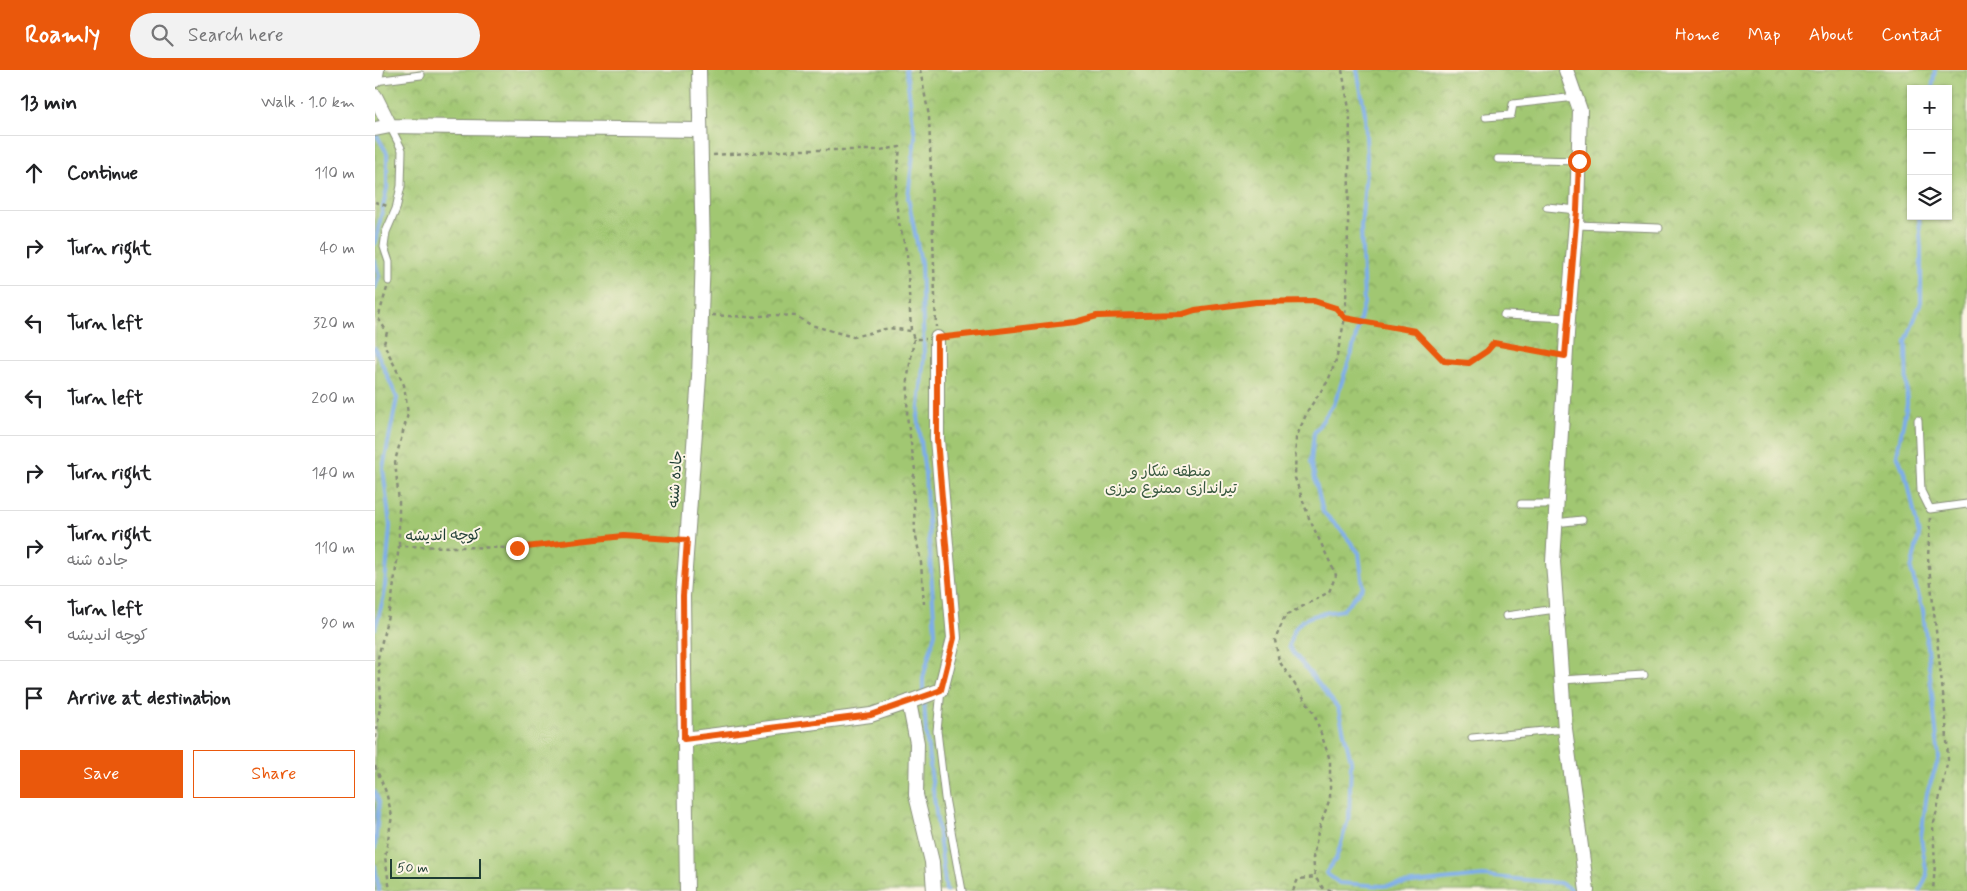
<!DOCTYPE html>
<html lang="en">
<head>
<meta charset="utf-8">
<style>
  body { margin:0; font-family:Mynerve,"Playpen Sans Arabic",sans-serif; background:#f2f2f2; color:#202124 }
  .controls { position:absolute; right:15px; top:15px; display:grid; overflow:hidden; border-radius:0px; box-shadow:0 1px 4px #0004 }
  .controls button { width:45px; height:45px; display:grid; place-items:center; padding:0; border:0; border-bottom:1px solid #e0e0e0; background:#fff; color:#202124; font:25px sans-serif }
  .scale { position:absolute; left:15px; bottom:12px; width:91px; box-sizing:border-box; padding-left:5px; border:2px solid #1f3d34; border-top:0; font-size:14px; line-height:18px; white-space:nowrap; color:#1f3d34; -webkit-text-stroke:4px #fcf5e5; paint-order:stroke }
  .stop { position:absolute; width:15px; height:15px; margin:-11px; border:4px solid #ea580c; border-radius:50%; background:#fff }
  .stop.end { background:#ea580c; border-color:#fff; box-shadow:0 1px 5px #0008 }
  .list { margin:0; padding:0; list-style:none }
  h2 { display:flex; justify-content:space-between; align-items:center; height:65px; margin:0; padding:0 20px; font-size:21px }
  h2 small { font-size:16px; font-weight:400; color:#757577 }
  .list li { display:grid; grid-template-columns:32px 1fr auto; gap:15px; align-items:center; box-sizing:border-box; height:75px; padding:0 20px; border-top:1px solid #e0e0e0 }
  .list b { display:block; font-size:19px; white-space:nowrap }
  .list p { margin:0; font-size:16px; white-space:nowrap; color:#757577 }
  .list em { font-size:16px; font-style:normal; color:#757577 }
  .actions { display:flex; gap:10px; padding:15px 20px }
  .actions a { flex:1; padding:11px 0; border:1px solid #ea580c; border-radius:0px; text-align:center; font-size:18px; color:#ea580c }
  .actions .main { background:#ea580c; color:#fff }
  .icon { flex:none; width:28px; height:28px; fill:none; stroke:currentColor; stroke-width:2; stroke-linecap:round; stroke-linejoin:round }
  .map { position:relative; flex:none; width:1592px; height:821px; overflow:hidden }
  header { display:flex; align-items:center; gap:30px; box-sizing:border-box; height:70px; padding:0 25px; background:#ea580c; color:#fff }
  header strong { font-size:24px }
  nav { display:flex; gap:28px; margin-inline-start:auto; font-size:18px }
  .search { width:350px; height:45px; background:#f2f2f2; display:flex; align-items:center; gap:12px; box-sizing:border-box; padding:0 18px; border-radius:28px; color:#757577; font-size:19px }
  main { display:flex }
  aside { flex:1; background:#fff }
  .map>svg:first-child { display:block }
  .park { fill:url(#park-crowns); stroke:#608253; fill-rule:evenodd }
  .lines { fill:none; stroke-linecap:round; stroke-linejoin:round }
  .stream { stroke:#7dade8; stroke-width:4 }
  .lane-casing { stroke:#868d78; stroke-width:9 }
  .street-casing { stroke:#868d78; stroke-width:16 }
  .path { stroke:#868d78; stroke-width:2.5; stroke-dasharray:4 4; stroke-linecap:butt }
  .lane { stroke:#fff; stroke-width:7 }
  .street { stroke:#fff; stroke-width:14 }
  .route { stroke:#ea580c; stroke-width:6 }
  .labels { text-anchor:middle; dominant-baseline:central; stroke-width:4; stroke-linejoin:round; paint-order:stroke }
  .park-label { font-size:15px; fill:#395940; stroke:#fcf5e5 }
  .street-label { font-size:15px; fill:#1f3d34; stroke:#fcf5e5 }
</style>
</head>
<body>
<header>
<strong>Roamly</strong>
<div class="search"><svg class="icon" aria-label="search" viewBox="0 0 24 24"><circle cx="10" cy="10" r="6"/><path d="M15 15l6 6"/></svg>Search here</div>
<nav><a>Home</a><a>Map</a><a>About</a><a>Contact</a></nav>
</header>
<main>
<aside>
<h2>13 min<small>Walk · 1.0 km</small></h2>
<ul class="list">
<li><svg class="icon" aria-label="ahead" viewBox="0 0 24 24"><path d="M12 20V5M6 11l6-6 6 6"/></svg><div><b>Continue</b></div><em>110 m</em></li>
<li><svg class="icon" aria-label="right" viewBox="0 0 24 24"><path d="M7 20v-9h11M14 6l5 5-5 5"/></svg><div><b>Turn right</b></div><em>40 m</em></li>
<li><svg class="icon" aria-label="left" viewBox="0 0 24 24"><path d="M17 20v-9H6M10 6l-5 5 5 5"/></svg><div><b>Turn left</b></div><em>320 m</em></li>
<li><svg class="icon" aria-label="left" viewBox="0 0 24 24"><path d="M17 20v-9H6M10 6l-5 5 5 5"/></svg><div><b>Turn left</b></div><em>200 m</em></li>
<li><svg class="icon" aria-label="right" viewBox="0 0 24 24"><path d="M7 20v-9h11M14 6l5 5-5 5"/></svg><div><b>Turn right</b></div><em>140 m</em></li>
<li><svg class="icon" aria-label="right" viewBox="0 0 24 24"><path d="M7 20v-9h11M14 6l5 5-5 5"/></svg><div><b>Turn right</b><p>جاده شنه</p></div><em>110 m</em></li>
<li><svg class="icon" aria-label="left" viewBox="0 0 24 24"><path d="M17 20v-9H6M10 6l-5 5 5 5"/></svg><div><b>Turn left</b><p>کوچه اندیشه</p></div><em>90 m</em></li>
<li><svg class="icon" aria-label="arrive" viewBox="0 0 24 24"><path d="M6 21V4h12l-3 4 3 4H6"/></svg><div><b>Arrive at destination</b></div></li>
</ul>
<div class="actions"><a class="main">Save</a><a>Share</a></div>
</aside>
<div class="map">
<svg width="1592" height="821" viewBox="0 0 1592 821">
  <defs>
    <pattern id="park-crowns" width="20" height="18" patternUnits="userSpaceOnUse" patternTransform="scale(1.25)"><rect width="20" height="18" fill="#a1c772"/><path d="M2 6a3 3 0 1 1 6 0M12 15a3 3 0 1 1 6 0" fill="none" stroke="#83a35e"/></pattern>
  </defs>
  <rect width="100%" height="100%" fill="#fcf5e5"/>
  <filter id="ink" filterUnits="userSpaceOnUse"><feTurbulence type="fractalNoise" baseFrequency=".02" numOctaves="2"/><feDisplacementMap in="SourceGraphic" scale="10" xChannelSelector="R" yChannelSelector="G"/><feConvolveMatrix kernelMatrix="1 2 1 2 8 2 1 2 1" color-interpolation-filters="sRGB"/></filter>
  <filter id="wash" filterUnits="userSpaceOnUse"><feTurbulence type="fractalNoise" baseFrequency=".0096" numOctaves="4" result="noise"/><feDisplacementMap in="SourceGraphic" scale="20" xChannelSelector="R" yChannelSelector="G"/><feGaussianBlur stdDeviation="1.12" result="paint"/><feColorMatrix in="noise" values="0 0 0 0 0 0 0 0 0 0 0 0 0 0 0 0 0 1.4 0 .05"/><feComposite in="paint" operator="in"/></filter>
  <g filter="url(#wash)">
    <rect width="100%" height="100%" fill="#edb"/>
    <path class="park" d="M 0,0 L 1592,0 L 1592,821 L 0,821 ZM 1536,19 L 1573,19 L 1573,146 L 1536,146 Z"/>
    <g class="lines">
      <g class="stream">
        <path d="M 531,0 L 540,67 L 533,128 L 546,193 L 549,286 L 543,347 L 550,404 L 560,563 L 548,608 L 548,623"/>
        <path d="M 982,0 L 990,43 L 992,89 L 986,158 L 989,233 L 977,282 L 960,332 L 939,363 L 936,392 L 948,442 L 966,460 L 984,483 L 988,517 L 968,540 C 940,545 919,544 914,577 L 963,638 L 976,691 L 974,747 L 961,789 L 951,803 L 964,813 L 1007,816 L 1108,806 L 1185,813 L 1196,819 L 1197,821"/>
        <path d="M 1557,19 L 1560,0"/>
        <path d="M 0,62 L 12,83 L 12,118 L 0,174"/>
        <path d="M 1544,146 L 1546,178 L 1546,232 L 1531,271 L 1532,334 L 1522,384 L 1533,413 L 1544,465 L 1536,500 L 1548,540 L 1564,688 L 1552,723 L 1546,768 L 1552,805 L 1545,821"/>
        <path d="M 0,191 L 4,206 L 0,218"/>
        <path d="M 0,278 L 22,328 L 8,398 L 15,456 L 9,526 L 0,559"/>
        <path d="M 549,630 L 551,664 L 571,821"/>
        <path d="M 0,722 L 4,732 L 0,778"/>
        <path d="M 0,796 L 4,821"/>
      </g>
    </g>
  </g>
  <g filter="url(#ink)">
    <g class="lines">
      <defs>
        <g id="lane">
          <path d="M 0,11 L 46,5"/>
          <path d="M 1111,47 L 1136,45 L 1138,34 L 1201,27"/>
          <path d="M 1123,89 L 1204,91"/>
          <path d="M 1172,137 L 1202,140"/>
          <path d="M 1201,155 L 1284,158"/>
          <path d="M 14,211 L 14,192 L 9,177 L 11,162 L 21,139 L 26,116 L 27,80 L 15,56"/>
          <path d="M 1129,245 L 1193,248"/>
          <path d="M 1543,350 L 1546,421 L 1555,439 L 1592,434"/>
          <path d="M 1146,434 L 1181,434"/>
          <path d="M 1180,453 L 1207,450"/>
          <path d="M 1131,546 L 1181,539"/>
          <path d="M 1186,610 L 1269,605"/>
          <path d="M 566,620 L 562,661 L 570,728 L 587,821"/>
          <path d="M 1097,668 L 1190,659"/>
        </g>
        <g id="street">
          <path d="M 1191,0 L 1205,40 L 1202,140 L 1193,248 L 1178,492 L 1190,659 L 1212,821"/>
          <path d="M 0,10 L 2,0"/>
          <path d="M 0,26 L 15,56 L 325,60"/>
          <path d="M 0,59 L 15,56"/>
          <path d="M 309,669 L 496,645 L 534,632"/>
          <path d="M 312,821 L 308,526 L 324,307 L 328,184 L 324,0"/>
          <path d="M 559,821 L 557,792 L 541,725 L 542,673 L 534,632 L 566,620 L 579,568 L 562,369 L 562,268"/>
        </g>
      </defs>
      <use href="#lane" class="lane-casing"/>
      <use href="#street" class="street-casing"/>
      <g class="path">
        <path d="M 545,0 L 554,46 L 561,257"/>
        <path d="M 967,0 L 975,44 L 972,211 L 970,248 L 1040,261 L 1069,291 L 1094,293 L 1112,281 L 1119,273 L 1180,283"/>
        <path d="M 338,85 L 426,80 L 505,80 L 525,77 L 520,125 L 524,153 L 532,184 L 536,261"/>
        <path d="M 0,132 L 12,136"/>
        <path d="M 12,218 L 3,248 L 12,262 L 9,274 L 29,315 L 33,344 L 20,391 L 24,432 L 24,476"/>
        <path d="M 337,245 L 372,247 L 401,245 L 421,246 L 436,255 L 478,267 L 514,258 L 536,261 L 539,269 L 551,269"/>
        <path d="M 573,267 L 700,252 L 722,246 L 808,244 L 820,240 L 881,232 L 939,231 L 961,238 L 970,248 L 961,290 L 953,311 L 933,340 L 921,368 L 920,408 L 934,448 L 961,505 L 954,522 L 910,546 L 900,570 L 904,591 L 939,643 L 955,690 L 955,728 L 943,762 L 938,788 L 940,807 L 948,818 L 959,821"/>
        <path d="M 539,269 L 533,306 L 532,346 L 540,400 L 538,410 L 540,462 L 546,493 L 549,534"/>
        <path d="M 1555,448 L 1553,488 L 1571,651 L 1573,690 L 1558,757 L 1560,794 L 1558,821"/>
        <path d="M 0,676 L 6,628 L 3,588 L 17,528 L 24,476 L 142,478 L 248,466 L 299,469"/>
        <path d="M 0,696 L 11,722 L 17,746 L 10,787 L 15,821"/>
        <path d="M 918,821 L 923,809 L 940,807"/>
      </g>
      <use href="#lane" class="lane"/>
      <use href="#street" class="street"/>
    </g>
  </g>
  <g class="lines" filter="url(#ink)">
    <path class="route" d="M 142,478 L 248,466 L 312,470 L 308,526 L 309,669 L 496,645 L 556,624 L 566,620 L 579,568 L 562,369 L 562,268 L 700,252 L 722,246 L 808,244 L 820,240 L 881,232 L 939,231 L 961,238 L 970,248 L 1040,261 L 1069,291 L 1094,293 L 1112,281 L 1119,273 L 1190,286 L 1202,140 L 1204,91"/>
  </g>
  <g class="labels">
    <g class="park-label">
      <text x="796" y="402">منطقه شکار و<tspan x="796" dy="17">تیراندازی ممنوع مرزی</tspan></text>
    </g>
    <g class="street-label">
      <text transform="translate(301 409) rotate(-86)">جاده شنه</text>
      <text transform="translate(68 466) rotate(-1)">کوچه اندیشه</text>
    </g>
  </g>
</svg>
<div class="controls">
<button>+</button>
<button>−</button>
<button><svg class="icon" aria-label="layers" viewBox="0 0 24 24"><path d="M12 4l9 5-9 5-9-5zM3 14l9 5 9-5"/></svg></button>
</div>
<div class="scale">50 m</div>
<div class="stop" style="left:1204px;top:91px"></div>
<div class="stop end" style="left:142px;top:478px"></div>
</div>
</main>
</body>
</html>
